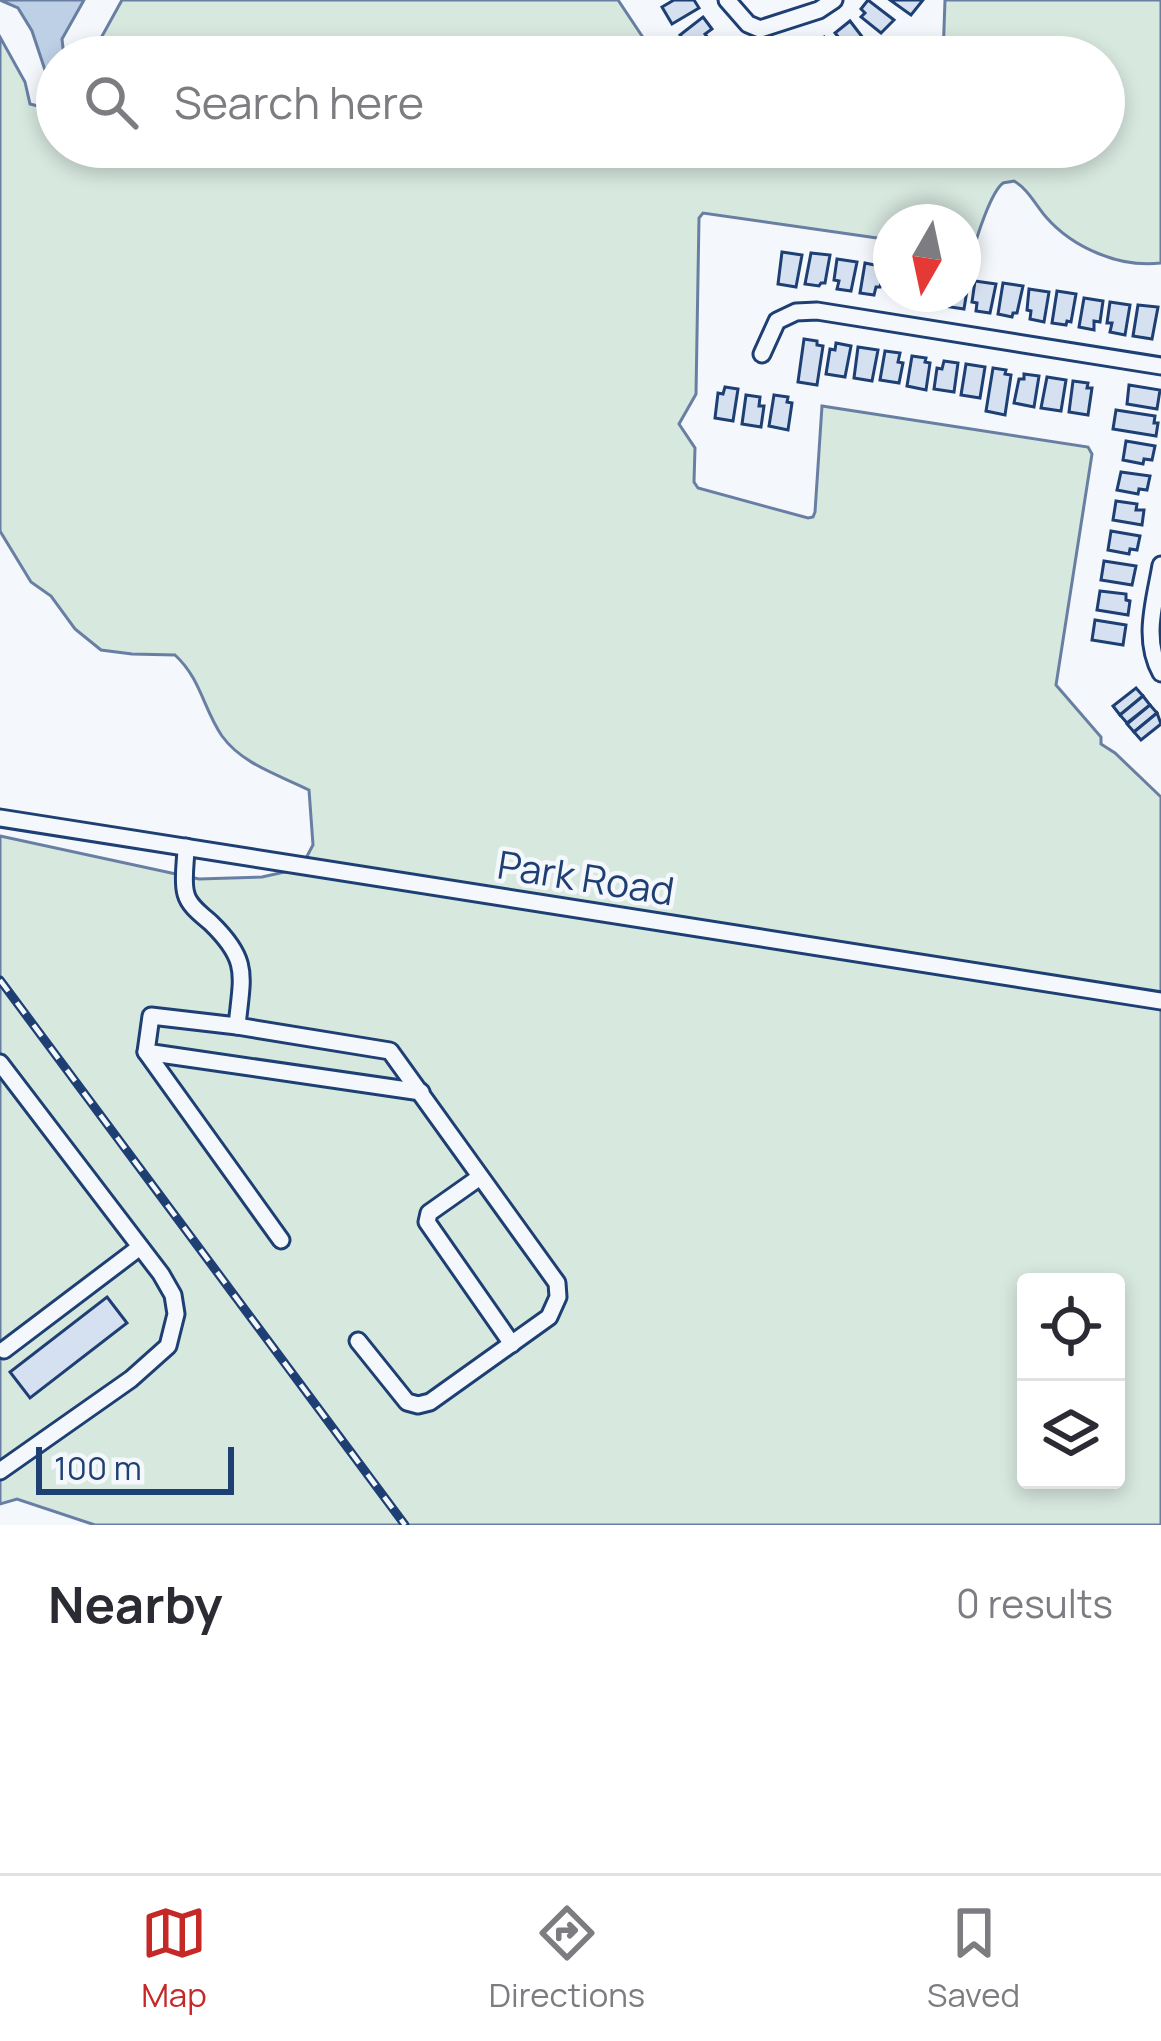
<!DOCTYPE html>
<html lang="en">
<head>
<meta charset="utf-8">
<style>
  body { margin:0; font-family:Manrope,sans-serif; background:#f2f2f3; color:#2b2b33 }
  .controls { position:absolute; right:36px; bottom:36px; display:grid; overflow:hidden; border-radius:12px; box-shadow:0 6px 18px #0003 }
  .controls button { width:108px; height:108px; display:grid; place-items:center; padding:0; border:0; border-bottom:3px solid #e1e1e2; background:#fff; color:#2b2b33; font:60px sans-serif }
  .compass { position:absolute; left:873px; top:204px; width:108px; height:108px; border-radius:50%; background:#fff; box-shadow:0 6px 18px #0003; rotate:189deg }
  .scale { position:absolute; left:36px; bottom:30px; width:198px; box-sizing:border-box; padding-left:12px; border:6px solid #1d3f73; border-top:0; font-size:33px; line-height:42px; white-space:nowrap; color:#1d3f73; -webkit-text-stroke:9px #f4f7fb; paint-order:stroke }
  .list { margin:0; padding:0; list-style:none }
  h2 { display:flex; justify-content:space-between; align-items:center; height:156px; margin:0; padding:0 48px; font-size:51px }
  h2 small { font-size:39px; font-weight:400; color:#7c7c81 }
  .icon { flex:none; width:66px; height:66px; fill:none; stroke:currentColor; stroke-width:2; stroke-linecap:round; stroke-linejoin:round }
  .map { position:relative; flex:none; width:1161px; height:1525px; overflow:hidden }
  .search { position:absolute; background:#fff; box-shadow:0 6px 18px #0003; left:36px; right:36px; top:36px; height:132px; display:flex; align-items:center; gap:30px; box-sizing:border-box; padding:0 42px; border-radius:66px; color:#7c7c81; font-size:45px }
  .sheet { height:348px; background:#fff }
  nav { display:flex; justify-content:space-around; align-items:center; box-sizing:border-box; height:168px; border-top:3px solid #e1e1e2; background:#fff; font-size:33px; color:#7c7c81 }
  nav a { display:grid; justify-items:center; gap:6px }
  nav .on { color:#c62828 }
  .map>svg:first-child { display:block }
  .green { fill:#d7e8df; stroke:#687fa3; stroke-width:3; fill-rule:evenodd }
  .water { fill:#bed0e5; stroke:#687fa3; stroke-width:3 }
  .building { fill:#d5e0f0; stroke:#1d3f73; stroke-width:3 }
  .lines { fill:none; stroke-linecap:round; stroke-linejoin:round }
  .minor-casing { stroke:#1d3f73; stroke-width:21 }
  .minor { stroke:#f4f7fb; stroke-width:15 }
  .rail-casing { stroke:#1d3f73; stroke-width:9 }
  .rail { stroke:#f4f7fb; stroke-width:4.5; stroke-dasharray:14; stroke-linecap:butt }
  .labels { text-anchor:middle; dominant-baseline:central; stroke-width:9; stroke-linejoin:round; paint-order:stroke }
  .street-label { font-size:39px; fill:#1d3f73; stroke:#f4f7fb }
</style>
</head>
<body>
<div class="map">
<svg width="1161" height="1525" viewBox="0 0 1161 1525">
  <rect width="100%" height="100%" fill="#f4f7fb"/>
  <g class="green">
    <path d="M 122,0 L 618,0 L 656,57 L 96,57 L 101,38 Z"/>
    <path d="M 945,0 L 1161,0 L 1161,263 C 1120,268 1073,248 1046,217 C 1035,204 1028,189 1014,181 C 1010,182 1006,182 1003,183 C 991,192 976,238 973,253 L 963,251 L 963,222 L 891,222 L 891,240 L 703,213 L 699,218 L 696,394 L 679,424 L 695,448 L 694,482 L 698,488 L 808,518 L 813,517 L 815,512 L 822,406 L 1088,447 L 1092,454 L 1056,685 L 1101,737 L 1101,744 L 1115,753 L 1161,797 L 1161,994 L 306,858 L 313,845 L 309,790 C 279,775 242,764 222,736 C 203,708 201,679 175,655 L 132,654 L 101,650 L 75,629 L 51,596 L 31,582 L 0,531 L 0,37 L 25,82 L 30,104 L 42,107 L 45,114 L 57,121 L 57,147 L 1104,147 L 1104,57 L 943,57 Z"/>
    <path d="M 0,836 L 199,879 L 262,877 L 289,871 L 1161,1009 L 1161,1525 L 95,1525 L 17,1499 L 0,1504 ZM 1026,1282 L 1116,1282 L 1116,1480 L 1026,1480 Z"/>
  </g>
  <path class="water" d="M 0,0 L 84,0 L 62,39 L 64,57 L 57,57 L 57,71 L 46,73 L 32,31 L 18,8 Z"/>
  <g class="building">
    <path d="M 674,0 L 694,0 L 699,8 L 672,24 L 662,7 Z"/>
    <path d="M 868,0 L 894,20 L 881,33 L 861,17 L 865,13 L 861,9 Z"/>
    <path d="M 890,0 L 923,0 L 911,15 Z"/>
    <path d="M 703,17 L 712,29 L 705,34 L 708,38 L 692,50 L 680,35 Z"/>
    <path d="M 850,21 L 870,47 L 855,57 L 835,33 Z"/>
    <path d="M 824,37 L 833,57 L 812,57 L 810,53 L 814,51 L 812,43 Z"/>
    <path d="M 782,252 L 802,255 L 796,287 L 778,284 Z"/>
    <path d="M 811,253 L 830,255 L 825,283 L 821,283 L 819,286 L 805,284 Z"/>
    <path d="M 837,259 L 857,262 L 851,291 L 837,289 L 839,281 L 834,280 Z"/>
    <path d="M 865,263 L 884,267 L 880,287 L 876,287 L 874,295 L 860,293 Z"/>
    <path d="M 963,277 L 969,278 L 964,309 L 944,306 L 946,294 L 963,294 Z"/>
    <path d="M 975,281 L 996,284 L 990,313 L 976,311 L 977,303 L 972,302 Z"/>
    <path d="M 1003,283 L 1023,286 L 1017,313 L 1013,313 L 1012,317 L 998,314 Z"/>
    <path d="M 1029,289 L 1049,292 L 1044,322 L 1030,319 L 1031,311 L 1027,310 Z"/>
    <path d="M 1057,291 L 1076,294 L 1071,322 L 1067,321 L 1066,325 L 1052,323 Z"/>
    <path d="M 1084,298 L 1103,301 L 1100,322 L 1094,321 L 1094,330 L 1079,327 Z"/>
    <path d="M 1110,302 L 1130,305 L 1125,335 L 1110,332 L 1112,323 L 1107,323 Z"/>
    <path d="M 1138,305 L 1158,307 L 1152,339 L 1133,336 Z"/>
    <path d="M 804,339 L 817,341 L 817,345 L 823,346 L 817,385 L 798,382 Z"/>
    <path d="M 836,343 L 851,346 L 845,377 L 826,374 L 830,349 L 835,350 Z"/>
    <path d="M 858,347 L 878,350 L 872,381 L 854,378 Z"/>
    <path d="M 885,351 L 900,353 L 898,362 L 903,363 L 899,383 L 880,380 Z"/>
    <path d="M 912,356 L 926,358 L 925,362 L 930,363 L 926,390 L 907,386 Z"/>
    <path d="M 944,361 L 958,363 L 954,392 L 934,389 L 937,368 L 942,369 Z"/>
    <path d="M 966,364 L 985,367 L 980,398 L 961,395 Z"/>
    <path d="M 993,368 L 1006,370 L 1005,374 L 1011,375 L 1005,415 L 986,411 Z"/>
    <path d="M 1024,374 L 1039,376 L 1034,407 L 1014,403 L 1019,379 L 1024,379 Z"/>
    <path d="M 1047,377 L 1066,380 L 1061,411 L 1041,408 Z"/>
    <path d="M 1073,381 L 1088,383 L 1087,388 L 1092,388 L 1088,415 L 1069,412 Z"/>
    <path d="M 1129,385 L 1160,390 L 1157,409 L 1127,404 Z"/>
    <path d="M 725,387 L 738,389 L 733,421 L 715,418 L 718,393 L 723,394 Z"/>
    <path d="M 746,395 L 760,397 L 759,406 L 764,406 L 761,427 L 742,424 Z"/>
    <path d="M 774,395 L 788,397 L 787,402 L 792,403 L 788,430 L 769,426 Z"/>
    <path d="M 1116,410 L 1155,416 L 1154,423 L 1158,423 L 1156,436 L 1113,429 Z"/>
    <path d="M 1126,441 L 1155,446 L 1152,460 L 1144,459 L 1143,464 L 1123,460 Z"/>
    <path d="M 1121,472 L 1150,476 L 1147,490 L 1139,489 L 1138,494 L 1117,490 Z"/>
    <path d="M 1116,501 L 1137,504 L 1136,510 L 1144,510 L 1142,525 L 1113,520 Z"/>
    <path d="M 1111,531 L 1140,536 L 1137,550 L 1130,549 L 1129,554 L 1108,550 Z"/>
    <path d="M 1104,561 L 1136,566 L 1132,585 L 1101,580 Z"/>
    <path d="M 1100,591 L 1126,594 L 1126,600 L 1130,601 L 1128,615 L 1097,610 Z"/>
    <path d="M 1095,620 L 1126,625 L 1123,645 L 1092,640 Z"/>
    <path d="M 1136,688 L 1143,696 L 1120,715 L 1113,706 Z"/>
    <path d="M 1143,696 L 1150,705 L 1127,723 L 1120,715 Z"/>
    <path d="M 1150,705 L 1157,713 L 1134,732 L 1127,724 Z"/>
    <path d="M 1157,713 L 1161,724 L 1141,740 L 1134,732 Z"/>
    <path d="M 107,1297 L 127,1323 L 30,1398 L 10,1372 Z"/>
  </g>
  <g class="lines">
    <defs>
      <g id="minor">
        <path d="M 727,0 L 748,24 L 760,29 L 819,10 L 834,0"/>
        <path d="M 762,354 L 777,321 L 796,312 L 817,311 L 1161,366"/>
        <path d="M 1161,565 C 1155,601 1142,639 1161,673"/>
        <path d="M 0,818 L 1161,1001"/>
        <path d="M 186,847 C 186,861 182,881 186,894 C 189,906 202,915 211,923 C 250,961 242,975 237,1026 L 390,1051 L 557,1283 L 558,1297 L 549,1317 L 430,1402 L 418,1405 L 407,1402 L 358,1341"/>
        <path d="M 237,1026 L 151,1016 L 146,1052 L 421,1092"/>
        <path d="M 146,1052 L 281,1240"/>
        <path d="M 0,1063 L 161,1274 L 173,1295 L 176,1314 L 168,1346 L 131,1379 L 0,1471"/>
        <path d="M 480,1177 L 429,1213 L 427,1222 L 512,1344"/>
        <path d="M 4,1350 L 140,1247"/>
      </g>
    </defs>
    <use href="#minor" class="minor-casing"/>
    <use href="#minor" class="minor"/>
    <defs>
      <path id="rail" d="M 0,980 L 405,1525"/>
    </defs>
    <use href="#rail" class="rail-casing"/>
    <use href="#rail" class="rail"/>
  </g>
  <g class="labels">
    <g class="street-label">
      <text transform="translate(586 877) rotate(9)">Park Road</text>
    </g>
  </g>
</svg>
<div class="controls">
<button><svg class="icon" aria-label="locate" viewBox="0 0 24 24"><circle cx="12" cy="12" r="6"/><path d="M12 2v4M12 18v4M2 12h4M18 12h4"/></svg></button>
<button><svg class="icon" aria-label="layers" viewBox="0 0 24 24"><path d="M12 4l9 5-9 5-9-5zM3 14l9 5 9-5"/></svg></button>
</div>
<svg class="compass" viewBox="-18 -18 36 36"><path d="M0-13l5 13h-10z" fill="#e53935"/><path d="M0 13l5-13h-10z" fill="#7c7c81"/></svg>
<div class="scale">100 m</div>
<div class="search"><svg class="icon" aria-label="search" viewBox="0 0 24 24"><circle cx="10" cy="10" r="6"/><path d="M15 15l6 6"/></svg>Search here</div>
</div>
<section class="sheet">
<h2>Nearby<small>0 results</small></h2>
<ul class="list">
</ul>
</section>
<nav>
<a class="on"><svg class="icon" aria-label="map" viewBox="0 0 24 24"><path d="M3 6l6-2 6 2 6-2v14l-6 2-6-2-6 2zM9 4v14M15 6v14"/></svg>Map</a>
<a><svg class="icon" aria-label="directions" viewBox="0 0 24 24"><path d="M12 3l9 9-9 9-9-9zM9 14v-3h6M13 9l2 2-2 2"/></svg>Directions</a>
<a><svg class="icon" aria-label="saved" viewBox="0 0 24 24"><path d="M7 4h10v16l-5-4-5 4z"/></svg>Saved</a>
</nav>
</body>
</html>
